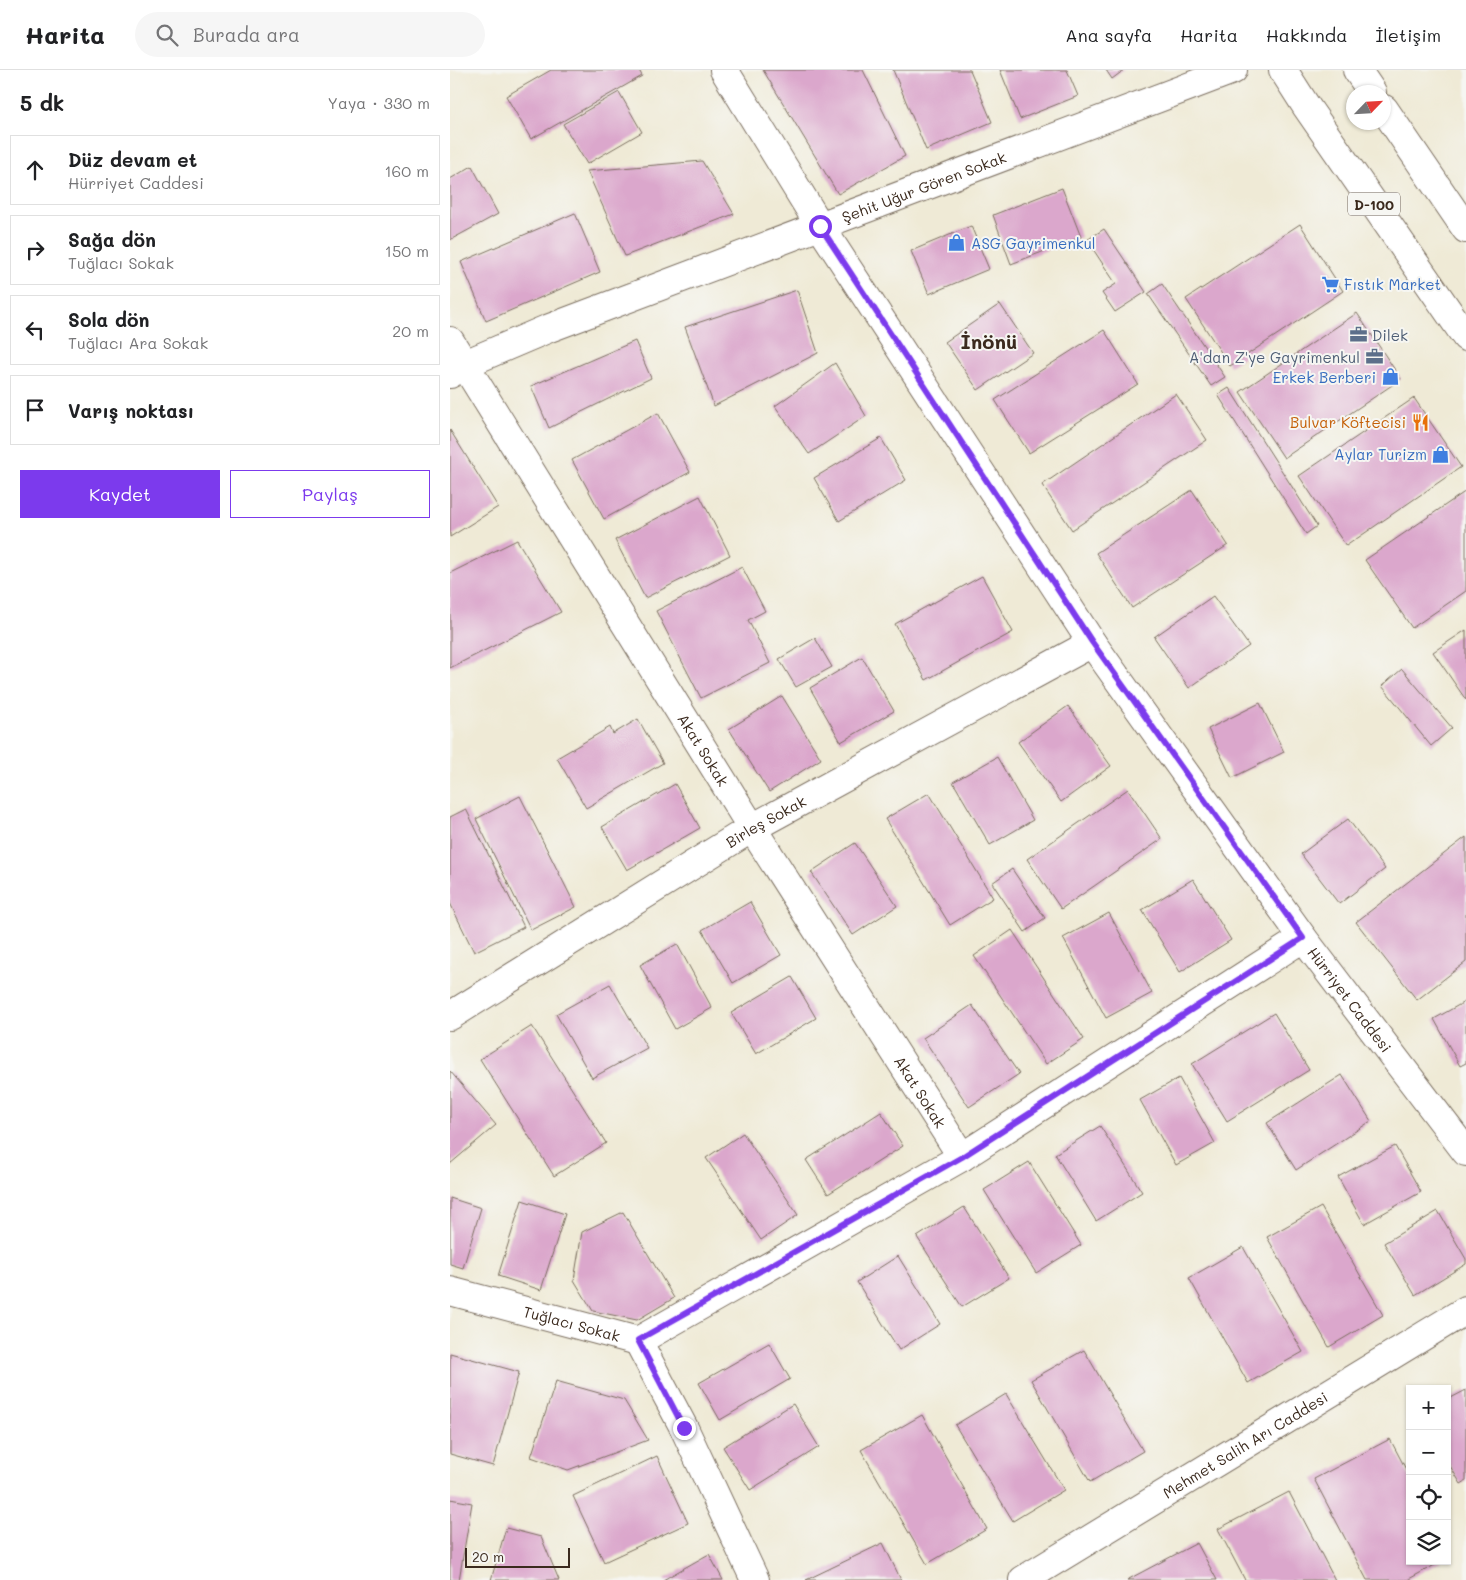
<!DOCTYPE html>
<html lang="tr">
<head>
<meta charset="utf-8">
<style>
  body { margin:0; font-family:Mali,sans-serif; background:#f6f6f6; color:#202124 }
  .controls { position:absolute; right:15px; bottom:15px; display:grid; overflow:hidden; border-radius:0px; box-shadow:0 1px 4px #0004 }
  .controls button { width:45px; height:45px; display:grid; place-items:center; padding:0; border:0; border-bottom:1px solid #e0e0e0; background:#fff; color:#202124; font:25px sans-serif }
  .compass { position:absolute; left:896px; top:15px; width:45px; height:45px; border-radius:50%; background:#fff; box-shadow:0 1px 4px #0004; rotate:65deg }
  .scale { position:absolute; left:15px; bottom:12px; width:105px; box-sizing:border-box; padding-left:5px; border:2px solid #3b2a1e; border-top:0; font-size:14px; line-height:18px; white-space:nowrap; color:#3b2a1e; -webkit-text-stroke:4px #f6f6f2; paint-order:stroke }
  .stop { position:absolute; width:15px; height:15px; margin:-11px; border:4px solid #7c3aed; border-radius:50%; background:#fff }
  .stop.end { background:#7c3aed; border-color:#fff; box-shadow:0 1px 5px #0008 }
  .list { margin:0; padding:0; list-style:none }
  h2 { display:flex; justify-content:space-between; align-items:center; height:65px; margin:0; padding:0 20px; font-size:21px }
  h2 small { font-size:16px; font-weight:400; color:#757577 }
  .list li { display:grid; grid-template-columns:32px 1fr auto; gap:15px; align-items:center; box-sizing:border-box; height:70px; margin:0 10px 10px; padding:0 10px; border:1px solid #e0e0e0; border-radius:0px }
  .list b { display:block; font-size:19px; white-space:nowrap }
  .list p { margin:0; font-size:16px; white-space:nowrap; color:#757577 }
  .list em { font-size:16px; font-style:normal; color:#757577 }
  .actions { display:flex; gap:10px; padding:15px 20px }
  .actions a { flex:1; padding:11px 0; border:1px solid #7c3aed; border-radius:0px; text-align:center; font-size:18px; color:#7c3aed }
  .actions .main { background:#7c3aed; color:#fff }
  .icon { flex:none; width:28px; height:28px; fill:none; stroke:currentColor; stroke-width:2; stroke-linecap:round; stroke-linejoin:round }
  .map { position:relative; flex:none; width:1016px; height:1510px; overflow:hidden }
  header { display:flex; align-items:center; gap:30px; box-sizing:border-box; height:70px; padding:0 25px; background:#fff; border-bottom:1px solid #e0e0e0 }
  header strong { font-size:24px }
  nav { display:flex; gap:28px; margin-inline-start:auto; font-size:18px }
  .search { width:350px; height:45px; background:#f6f6f6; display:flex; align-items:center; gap:12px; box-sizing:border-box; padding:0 18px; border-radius:28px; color:#757577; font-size:19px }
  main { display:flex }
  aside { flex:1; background:#fff }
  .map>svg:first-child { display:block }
  .building { fill:#dba7cc }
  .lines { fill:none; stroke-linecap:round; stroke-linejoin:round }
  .street-casing { stroke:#7a6d5e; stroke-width:30 }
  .secondary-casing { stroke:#7a6d5e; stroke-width:30 }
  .highway-casing { stroke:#7a6d5e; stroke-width:30 }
  .street { stroke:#fff; stroke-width:28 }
  .secondary { stroke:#fff; stroke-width:28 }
  .highway { stroke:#fff; stroke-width:28 }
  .route { stroke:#7c3aed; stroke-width:6 }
  .labels { text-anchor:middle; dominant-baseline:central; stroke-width:4; stroke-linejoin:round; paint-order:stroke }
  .shield { fill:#f6f6f2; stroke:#73675e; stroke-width:1 }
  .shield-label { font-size:14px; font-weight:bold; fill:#3b2a1e }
  .street-label { font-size:15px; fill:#3b2a1e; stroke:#f6f6f2 }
  .shop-label { font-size:15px; fill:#366cbe; stroke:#f6f6f2; text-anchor:start }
  .service-label { font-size:15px; fill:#4e5e75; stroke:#f6f6f2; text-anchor:start }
  .food-label { font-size:15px; fill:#c56008; stroke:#f6f6f2; text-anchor:end }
  .district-label { font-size:20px; font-weight:bold; fill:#3b2a1e; stroke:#f6f6f2 }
</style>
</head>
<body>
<header>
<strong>Harita</strong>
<div class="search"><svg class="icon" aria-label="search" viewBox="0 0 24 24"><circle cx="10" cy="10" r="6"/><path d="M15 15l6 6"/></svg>Burada ara</div>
<nav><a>Ana sayfa</a><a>Harita</a><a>Hakkında</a><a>İletişim</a></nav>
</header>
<main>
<aside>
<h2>5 dk<small>Yaya · 330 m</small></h2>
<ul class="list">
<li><svg class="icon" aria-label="ahead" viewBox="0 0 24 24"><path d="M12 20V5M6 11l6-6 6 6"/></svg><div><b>Düz devam et</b><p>Hürriyet Caddesi</p></div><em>160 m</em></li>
<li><svg class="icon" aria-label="right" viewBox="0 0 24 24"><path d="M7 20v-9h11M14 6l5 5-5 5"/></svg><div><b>Sağa dön</b><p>Tuğlacı Sokak</p></div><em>150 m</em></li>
<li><svg class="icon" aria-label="left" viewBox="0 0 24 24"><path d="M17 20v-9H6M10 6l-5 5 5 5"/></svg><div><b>Sola dön</b><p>Tuğlacı Ara Sokak</p></div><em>20 m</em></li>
<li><svg class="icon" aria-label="arrive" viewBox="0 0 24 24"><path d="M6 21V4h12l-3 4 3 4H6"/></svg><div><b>Varış noktası</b></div></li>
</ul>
<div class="actions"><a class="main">Kaydet</a><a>Paylaş</a></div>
</aside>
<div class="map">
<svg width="1016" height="1510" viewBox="0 0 1016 1510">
  <rect width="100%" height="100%" fill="#f6f6f2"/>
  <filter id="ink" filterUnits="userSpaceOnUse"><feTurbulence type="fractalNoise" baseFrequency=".02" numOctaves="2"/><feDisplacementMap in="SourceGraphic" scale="10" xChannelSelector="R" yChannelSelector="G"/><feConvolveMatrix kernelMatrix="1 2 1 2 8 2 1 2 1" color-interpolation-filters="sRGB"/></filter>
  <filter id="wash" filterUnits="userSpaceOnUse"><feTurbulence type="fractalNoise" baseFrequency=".0096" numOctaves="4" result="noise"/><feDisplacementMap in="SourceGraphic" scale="20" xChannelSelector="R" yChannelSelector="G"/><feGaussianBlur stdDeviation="1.12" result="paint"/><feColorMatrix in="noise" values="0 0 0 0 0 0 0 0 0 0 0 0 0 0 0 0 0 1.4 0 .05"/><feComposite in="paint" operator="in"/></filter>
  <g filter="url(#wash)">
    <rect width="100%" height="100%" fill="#efead6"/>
    <g id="blocks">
      <g class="building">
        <path d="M 101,0 L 189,0 L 192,6 L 81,69 L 56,26 Z"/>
        <path d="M 313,0 L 413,0 L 455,86 L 388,124 Z"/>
        <path d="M 443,0 L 520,0 L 542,52 L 476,80 Z"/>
        <path d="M 550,0 L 617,0 L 628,26 L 570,49 Z"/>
        <path d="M 656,0 L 674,0 L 662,9 Z"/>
        <path d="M 169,22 L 192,62 L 137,94 L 113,54 Z"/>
        <path d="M 252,91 L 284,144 L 175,186 L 137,101 Z"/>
        <path d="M 22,96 L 48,144 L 0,170 L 0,109 Z"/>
        <path d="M 612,118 L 631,167 L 561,194 L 543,145 Z"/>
        <path d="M 125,143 L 150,202 L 36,251 L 11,192 Z"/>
        <path d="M 850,154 L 893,221 L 780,296 L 736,229 Z"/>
        <path d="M 521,156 L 539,199 L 479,224 L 461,181 Z"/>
        <path d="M 654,159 L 696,222 L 665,242 L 652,223 L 666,214 L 637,170 Z"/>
        <path d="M 712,214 L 775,307 L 761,316 L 698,224 Z"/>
        <path d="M 347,220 L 368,283 L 264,336 L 235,257 Z"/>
        <path d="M 550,234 L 583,283 L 528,320 L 495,272 Z"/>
        <path d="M 907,243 L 951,309 L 834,388 L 790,322 Z"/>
        <path d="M 654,260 L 688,314 L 579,383 L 545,330 Z"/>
        <path d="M 185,271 L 201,308 L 99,358 L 81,316 Z"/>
        <path d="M 385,293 L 416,346 L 359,384 L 325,336 Z"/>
        <path d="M 779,318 L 867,456 L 856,464 L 768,325 Z"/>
        <path d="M 726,324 L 757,370 L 622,460 L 592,415 Z"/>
        <path d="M 964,328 L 1011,397 L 896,476 L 849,406 Z"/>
        <path d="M 208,343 L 240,402 L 154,449 L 122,390 Z"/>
        <path d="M 0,360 L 48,437 L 0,467 Z"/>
        <path d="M 431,368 L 456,410 L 389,451 L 364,408 Z"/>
        <path d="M 742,420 L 778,475 L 682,538 L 646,483 Z"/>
        <path d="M 1016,421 L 1016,521 L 962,558 L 915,490 Z"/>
        <path d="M 250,426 L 280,485 L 195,528 L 165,470 Z"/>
        <path d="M 67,470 L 111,542 L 0,598 L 0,503 Z"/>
        <path d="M 292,497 L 315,541 L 298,550 L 320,593 L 251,628 L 206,541 Z"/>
        <path d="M 532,506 L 563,562 L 476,610 L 445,554 Z"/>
        <path d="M 763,526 L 799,576 L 739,618 L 704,567 Z"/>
        <path d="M 1016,560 L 1016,630 L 983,582 Z"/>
        <path d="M 365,568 L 382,597 L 346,617 L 329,589 Z"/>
        <path d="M 412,587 L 444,641 L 391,672 L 360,618 Z"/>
        <path d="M 952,599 L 1002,658 L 981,676 L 932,616 Z"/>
        <path d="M 332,626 L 371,689 L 319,722 L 279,659 Z"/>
        <path d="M 810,633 L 834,682 L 782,708 L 758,659 Z"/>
        <path d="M 618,636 L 661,696 L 611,732 L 568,672 Z"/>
        <path d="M 188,649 L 213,693 L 136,738 L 107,688 L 160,657 L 163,664 Z"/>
        <path d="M 547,687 L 583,750 L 540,775 L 503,712 Z"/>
        <path d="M 225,714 L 250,758 L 177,800 L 152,757 Z"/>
        <path d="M 678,719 L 712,769 L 611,839 L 577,789 Z"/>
        <path d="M 479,723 L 543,828 L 500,855 L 435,749 Z"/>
        <path d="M 70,726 L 126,837 L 81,860 L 26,749 Z"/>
        <path d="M 16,739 L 74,857 L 24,882 L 0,833 L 0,747 Z"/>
        <path d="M 898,749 L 935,799 L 889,834 L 851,784 Z"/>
        <path d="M 1016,767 L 1016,892 L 967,930 L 906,852 Z"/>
        <path d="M 405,773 L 447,836 L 403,865 L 361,802 Z"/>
        <path d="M 562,799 L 595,848 L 575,862 L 542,813 Z"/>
        <path d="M 743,809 L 781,870 L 730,902 L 692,840 Z"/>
        <path d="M 300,832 L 331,885 L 283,913 L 252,860 Z"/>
        <path d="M 659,843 L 702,923 L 656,948 L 613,868 Z"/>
        <path d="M 562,860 L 634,969 L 596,994 L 524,886 Z"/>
        <path d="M 227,874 L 262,938 L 225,959 L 190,895 Z"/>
        <path d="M 342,907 L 366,948 L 306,984 L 281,943 Z"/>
        <path d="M 160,914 L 197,978 L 142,1008 L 106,944 Z"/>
        <path d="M 1016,931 L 1016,993 L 1010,996 L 984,949 Z"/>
        <path d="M 522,935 L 569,1004 L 519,1037 L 473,968 Z"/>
        <path d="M 824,943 L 859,1000 L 777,1051 L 742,994 Z"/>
        <path d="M 82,956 L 156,1073 L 104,1106 L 30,989 Z"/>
        <path d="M 0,1001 L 46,1055 L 0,1094 Z"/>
        <path d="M 892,1005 L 921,1051 L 846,1100 L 817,1053 Z"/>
        <path d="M 729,1008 L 765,1073 L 726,1095 L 690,1030 Z"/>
        <path d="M 431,1042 L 453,1076 L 378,1124 L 356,1090 Z"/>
        <path d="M 650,1056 L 692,1122 L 646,1151 L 605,1084 Z"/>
        <path d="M 293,1063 L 348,1145 L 311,1170 L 256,1088 Z"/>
        <path d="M 945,1076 L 971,1122 L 914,1154 L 888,1107 Z"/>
        <path d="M 579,1092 L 631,1175 L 586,1203 L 534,1120 Z"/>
        <path d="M 0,1128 L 31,1138 L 13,1198 L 0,1194 Z"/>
        <path d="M 72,1130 L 115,1144 L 91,1220 L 48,1206 Z"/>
        <path d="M 514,1137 L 559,1208 L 512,1237 L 467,1167 Z"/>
        <path d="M 871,1137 L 933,1245 L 879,1277 L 817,1167 Z"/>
        <path d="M 988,1141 L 1016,1189 L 1016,1194 L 965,1225 L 934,1173 Z"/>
        <path d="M 173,1142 L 224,1228 L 187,1250 L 143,1241 L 124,1210 L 132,1162 Z"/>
        <path d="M 793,1177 L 853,1282 L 798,1313 L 739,1208 Z"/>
        <path d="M 448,1186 L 490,1254 L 449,1280 L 407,1212 Z"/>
        <path d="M 319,1273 L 340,1309 L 270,1350 L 249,1313 Z"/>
        <path d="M 634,1280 L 693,1381 L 640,1412 L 581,1310 Z"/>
        <path d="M 0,1283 L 69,1302 L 43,1396 L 0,1384 Z"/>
        <path d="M 106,1311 L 174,1330 L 198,1370 L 118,1400 L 81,1387 Z"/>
        <path d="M 1016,1320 L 1016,1411 L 1011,1414 L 997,1391 L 997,1330 Z"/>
        <path d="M 556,1324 L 614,1420 L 563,1451 L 505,1355 Z"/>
        <path d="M 343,1334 L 369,1377 L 300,1420 L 273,1377 Z"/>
        <path d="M 472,1345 L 537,1459 L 477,1494 L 411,1380 Z"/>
        <path d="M 940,1369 L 960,1407 L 960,1491 L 992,1491 L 957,1510 L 917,1510 L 864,1409 Z"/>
        <path d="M 207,1386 L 238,1453 L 154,1492 L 123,1426 Z"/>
        <path d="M 839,1422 L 885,1510 L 795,1510 L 768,1459 Z"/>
        <path d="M 0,1429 L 22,1433 L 9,1510 L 0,1510 Z"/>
        <path d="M 56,1458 L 91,1467 L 109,1510 L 41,1510 Z"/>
        <path d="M 433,1473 L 451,1510 L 356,1510 Z"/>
        <path d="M 747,1473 L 767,1510 L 677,1510 Z"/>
        <path d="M 259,1484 L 273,1510 L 213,1510 Z"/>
      </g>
    </g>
  </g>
  <g filter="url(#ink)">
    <use href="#blocks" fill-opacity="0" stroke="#7a6d5e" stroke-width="1"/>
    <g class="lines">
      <defs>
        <g id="street">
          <path id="s1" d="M 0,271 L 302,758 L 512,1087"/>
          <path id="s2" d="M 0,304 L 15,294 L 97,259 L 783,0"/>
          <path id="s3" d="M 0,946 L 302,758 L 642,573"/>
          <path id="s4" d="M 0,1221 L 188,1271 L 512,1087 L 853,868"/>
          <path d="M 188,1271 L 234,1358 L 305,1510"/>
        </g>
        <g id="secondary">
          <path id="s5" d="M 274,0 L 370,156 L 642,573 L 853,868 L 1016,1082"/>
          <path id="s6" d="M 573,1510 L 1016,1240"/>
        </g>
        <g id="highway">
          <path d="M 833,0 L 856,36 L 1016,267"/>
          <path d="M 907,0 L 922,22"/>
          <path d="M 934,39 L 1016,159"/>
        </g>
      </defs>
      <use href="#street" class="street-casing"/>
      <use href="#secondary" class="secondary-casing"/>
      <use href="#highway" class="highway-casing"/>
      <use href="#street" class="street"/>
      <use href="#secondary" class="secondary"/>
      <use href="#highway" class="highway"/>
    </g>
  </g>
  <g class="lines" filter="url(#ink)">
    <path class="route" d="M 234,1358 L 188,1270 L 512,1087 L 853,868 L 642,572 L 370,156"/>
  </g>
  <defs>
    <symbol id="shop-bare" viewBox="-9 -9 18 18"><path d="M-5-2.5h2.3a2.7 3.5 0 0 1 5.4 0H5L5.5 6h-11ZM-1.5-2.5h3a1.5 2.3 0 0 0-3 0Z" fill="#3f7fe0" stroke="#f6f6f2" stroke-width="2.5" paint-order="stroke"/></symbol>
    <symbol id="supermarket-bare" viewBox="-9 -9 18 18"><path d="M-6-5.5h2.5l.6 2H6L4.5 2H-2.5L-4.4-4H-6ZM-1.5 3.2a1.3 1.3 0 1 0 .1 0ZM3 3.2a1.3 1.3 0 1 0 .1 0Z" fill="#3f7fe0" stroke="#f6f6f2" stroke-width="2.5" paint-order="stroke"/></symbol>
    <symbol id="office-bare" viewBox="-9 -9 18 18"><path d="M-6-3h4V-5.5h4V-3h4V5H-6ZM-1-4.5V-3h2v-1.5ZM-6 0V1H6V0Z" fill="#5c6f8a" stroke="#f6f6f2" stroke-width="2.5" paint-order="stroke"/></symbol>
    <symbol id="restaurant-bare" viewBox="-9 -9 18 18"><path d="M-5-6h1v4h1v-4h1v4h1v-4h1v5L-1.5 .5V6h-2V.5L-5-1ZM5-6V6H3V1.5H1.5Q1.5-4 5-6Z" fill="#e8710a" stroke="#f6f6f2" stroke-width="2.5" paint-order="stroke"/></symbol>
  </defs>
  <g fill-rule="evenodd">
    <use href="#shop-bare" x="494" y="160" width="25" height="25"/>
    <use href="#supermarket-bare" x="868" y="202" width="25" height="25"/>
    <use href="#office-bare" x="896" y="252" width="25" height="25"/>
    <use href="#office-bare" x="912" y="274" width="25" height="25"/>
    <use href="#shop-bare" x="928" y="294" width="25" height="25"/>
    <use href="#restaurant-bare" x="958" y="340" width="25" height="25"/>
    <use href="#shop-bare" x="978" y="372" width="25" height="25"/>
  </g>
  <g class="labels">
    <rect class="shield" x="898" y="122.5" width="52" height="23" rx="4"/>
    <g class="shield-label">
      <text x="924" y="134">D-100</text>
    </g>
    <g class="street-label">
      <text stroke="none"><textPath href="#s2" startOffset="510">Şehit Uğur Gören Sokak</textPath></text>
      <text stroke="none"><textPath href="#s1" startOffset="481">Akat Sokak</textPath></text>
      <text stroke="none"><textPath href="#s3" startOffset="371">Birleş Sokak</textPath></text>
      <text stroke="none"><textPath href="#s5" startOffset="1121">Hürriyet Caddesi</textPath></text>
      <text stroke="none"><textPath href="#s1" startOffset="886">Akat Sokak</textPath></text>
      <text stroke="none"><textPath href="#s4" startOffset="126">Tuğlacı Sokak</textPath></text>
      <text stroke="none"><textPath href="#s6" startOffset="260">Mehmet Salih Arı Caddesi</textPath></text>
    </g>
    <g class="shop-label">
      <text x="521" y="173">ASG Gayrimenkul</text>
      <text x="894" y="214">Fıstık Market</text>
      <text x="926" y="307" text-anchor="end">Erkek Berberi</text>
      <text x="977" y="384" text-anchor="end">Aylar Turizm</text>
    </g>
    <g class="service-label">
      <text x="922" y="265">Dilek</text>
      <text x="910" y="287" text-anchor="end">A'dan Z'ye Gayrimenkul</text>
    </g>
    <g class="food-label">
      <text x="956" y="352">Bulvar Köftecisi</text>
    </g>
    <g class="district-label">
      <text x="539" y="271">İnönü</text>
    </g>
  </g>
</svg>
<div class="controls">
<button>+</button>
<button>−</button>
<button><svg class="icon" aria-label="locate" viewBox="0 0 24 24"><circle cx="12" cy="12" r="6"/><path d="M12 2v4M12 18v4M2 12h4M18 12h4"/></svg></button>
<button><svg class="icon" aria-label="layers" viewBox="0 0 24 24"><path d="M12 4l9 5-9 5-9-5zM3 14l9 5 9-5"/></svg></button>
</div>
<svg class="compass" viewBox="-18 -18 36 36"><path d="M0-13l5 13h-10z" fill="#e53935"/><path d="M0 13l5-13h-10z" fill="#757577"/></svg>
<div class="scale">20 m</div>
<div class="stop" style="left:370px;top:156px"></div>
<div class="stop end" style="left:234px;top:1358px"></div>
</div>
</main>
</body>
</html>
